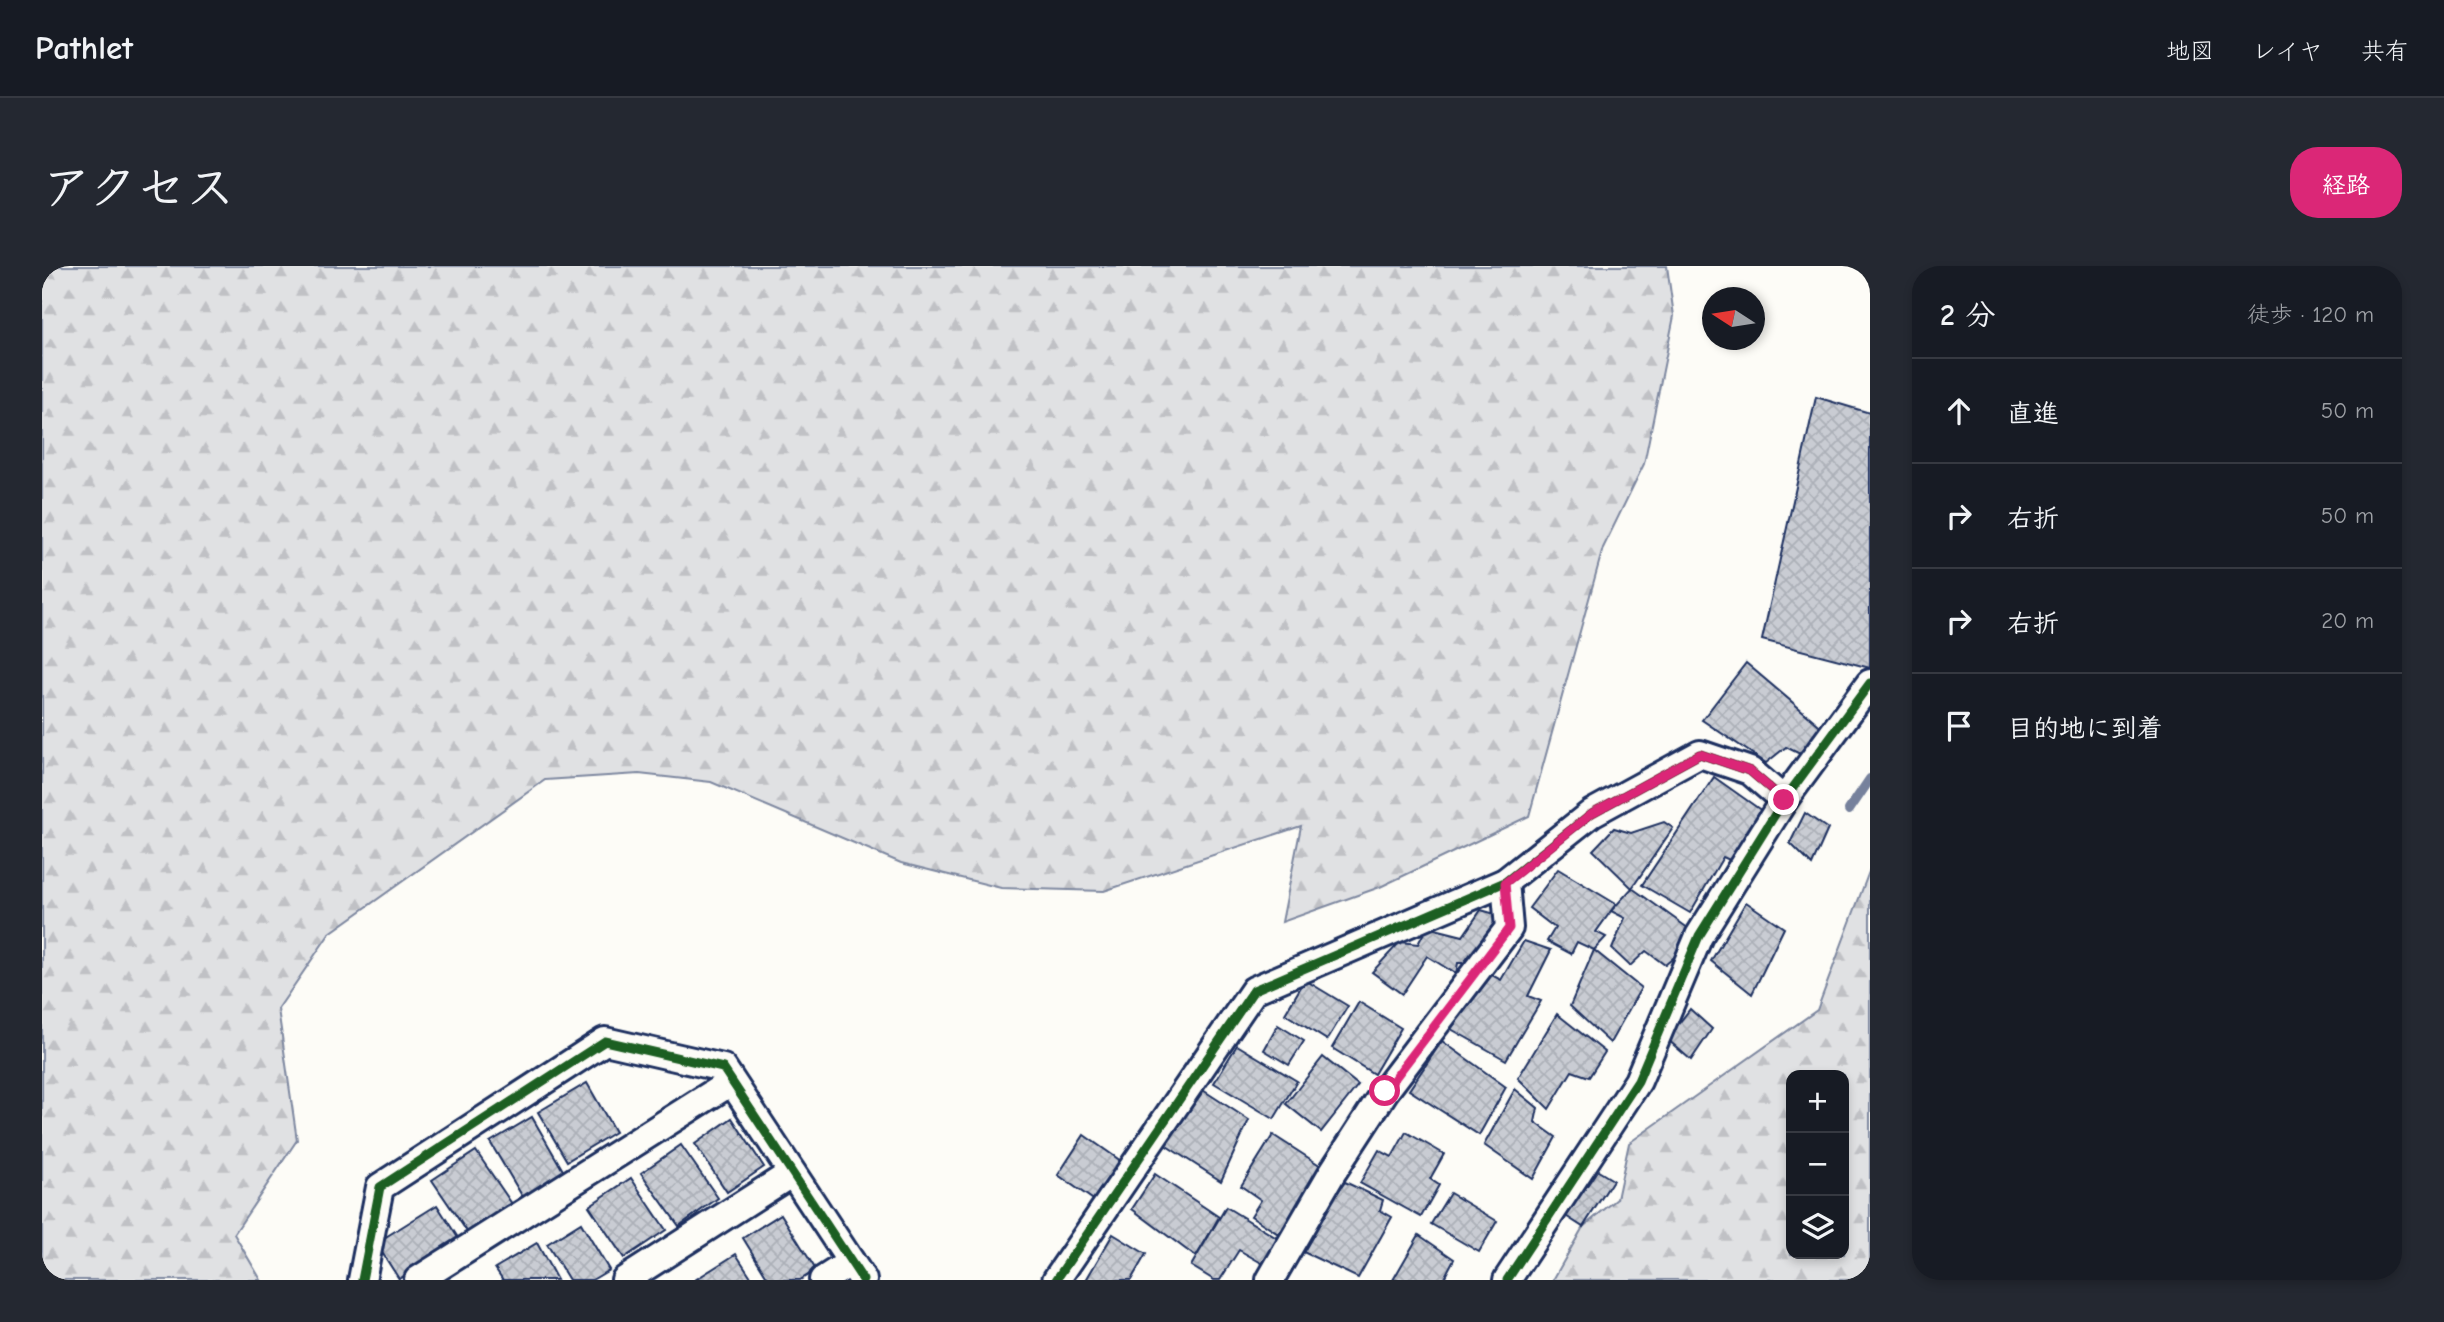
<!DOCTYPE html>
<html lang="ja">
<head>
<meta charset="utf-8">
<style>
  body { margin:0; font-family:"Comic Neue","Klee One",sans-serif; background:#242831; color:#f1f3f6 }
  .controls { position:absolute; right:21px; bottom:21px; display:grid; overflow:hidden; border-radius:14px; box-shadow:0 4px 10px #0003 }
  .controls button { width:63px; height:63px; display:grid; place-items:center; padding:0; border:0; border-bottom:2px solid #363941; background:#171b24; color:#f1f3f6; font:35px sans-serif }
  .compass { position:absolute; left:1660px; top:21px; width:63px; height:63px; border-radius:50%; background:#171b24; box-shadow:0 4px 10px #0003; rotate:282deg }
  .stop { position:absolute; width:21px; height:21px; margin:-16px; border:5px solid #db2777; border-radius:50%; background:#fff }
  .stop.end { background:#db2777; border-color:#fff; box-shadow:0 2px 7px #0008 }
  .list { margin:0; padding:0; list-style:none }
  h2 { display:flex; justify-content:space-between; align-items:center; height:91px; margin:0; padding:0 28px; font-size:30px }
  h2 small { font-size:23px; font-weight:400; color:#9ea1a6 }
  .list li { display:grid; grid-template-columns:46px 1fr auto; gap:21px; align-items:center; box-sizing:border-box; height:105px; padding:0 28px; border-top:2px solid #363941 }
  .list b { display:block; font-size:26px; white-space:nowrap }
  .list em { font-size:23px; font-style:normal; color:#9ea1a6 }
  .icon { flex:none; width:38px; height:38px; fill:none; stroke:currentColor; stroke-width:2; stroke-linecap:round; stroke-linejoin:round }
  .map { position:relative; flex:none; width:1828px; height:1014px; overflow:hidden; border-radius:28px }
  header { display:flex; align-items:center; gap:42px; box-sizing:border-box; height:98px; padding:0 35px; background:#171b24; border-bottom:2px solid #363941 }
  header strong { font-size:33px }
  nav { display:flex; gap:38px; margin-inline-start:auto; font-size:24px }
  .intro { display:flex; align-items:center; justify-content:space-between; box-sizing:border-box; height:168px; padding:0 42px }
  h1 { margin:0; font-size:49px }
  .button { padding:18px 32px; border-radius:28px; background:#db2777; color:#fff; font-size:24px; font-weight:700 }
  main { display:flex; gap:42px; padding:0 42px }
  aside { flex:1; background:#171b24; border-radius:28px; box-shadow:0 4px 10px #0003 }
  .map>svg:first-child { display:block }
  .forest { fill:url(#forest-firs); stroke:#7e88a0; stroke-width:2; fill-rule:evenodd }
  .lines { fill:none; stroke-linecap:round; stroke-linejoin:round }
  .stream { stroke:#76819c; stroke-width:10 }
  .building { fill:url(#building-cross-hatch); stroke:#1b2f5e; stroke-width:2 }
  .street-casing { stroke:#1b2f5e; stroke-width:32 }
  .street { stroke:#fdfcf7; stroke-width:26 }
  .cycleway-casing { stroke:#fdfcf7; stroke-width:13 }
  .cycleway { stroke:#1b5e20; stroke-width:9 }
  .route { stroke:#db2777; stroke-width:9 }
</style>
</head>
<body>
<header>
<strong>Pathlet</strong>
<nav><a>地図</a><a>レイヤ</a><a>共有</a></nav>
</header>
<div class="intro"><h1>アクセス</h1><a class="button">経路</a></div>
<main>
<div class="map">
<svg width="1828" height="1014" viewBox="0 0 1828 1014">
  <defs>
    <pattern id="forest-firs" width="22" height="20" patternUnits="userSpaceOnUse" patternTransform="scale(1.75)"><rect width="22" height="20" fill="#e0e1e3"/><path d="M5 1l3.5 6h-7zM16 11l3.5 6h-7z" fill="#c0c1c5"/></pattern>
    <pattern id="building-cross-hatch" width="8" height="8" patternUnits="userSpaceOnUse" patternTransform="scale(1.75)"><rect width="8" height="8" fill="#c9ccd3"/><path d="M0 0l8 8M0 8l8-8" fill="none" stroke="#acb0b8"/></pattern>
  </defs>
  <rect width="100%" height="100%" fill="#fdfcf7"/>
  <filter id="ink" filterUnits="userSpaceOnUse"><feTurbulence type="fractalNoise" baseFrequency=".0143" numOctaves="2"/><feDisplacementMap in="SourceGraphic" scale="14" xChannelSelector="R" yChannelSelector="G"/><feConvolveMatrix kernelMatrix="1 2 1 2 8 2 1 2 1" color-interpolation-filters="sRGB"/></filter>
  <g filter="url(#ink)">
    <g class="forest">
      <path d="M 0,0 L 1625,0 L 1632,50 L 1602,198 L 1561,282 L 1487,550 L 1338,621 L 1240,656 L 1259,560 L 1062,625 L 959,622 L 859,597 L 669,516 L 597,508 L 503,514 L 288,667 L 236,743 L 255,874 L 192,968 L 219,1014 L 0,1014 Z"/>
      <path d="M 1828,603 L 1828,1014 L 1511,1014 L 1541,961 L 1575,933 L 1587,877 L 1775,744 ZM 1749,809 L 1802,809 L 1802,988 L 1749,988 Z"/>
    </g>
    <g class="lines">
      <path class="stream" d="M 1807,544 L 1828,513"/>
    </g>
    <g class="building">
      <path d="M 1774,131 L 1828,147 L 1828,402 L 1720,374 Z"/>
      <path d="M 1704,397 L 1783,464 L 1764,491 L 1744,481 L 1724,497 L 1660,454 Z"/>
      <path d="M 1672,511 L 1720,545 L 1692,596 L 1681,591 L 1648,647 L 1600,619 Z"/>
      <path d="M 1763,547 L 1786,563 L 1770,599 L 1748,577 Z"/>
      <path d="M 1622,556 L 1631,562 L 1590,622 L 1551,584 L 1572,562 L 1589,567 Z"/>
      <path d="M 1516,603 L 1574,638 L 1554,666 L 1564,671 L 1552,684 L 1535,676 L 1529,688 L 1505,675 L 1513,662 L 1487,642 Z"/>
      <path d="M 1590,622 L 1657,670 L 1623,699 L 1604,685 L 1588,700 L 1570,683 L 1583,652 L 1569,645 Z"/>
      <path d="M 1704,636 L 1742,662 L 1710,728 L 1669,695 Z"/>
      <path d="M 1439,644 L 1467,652 L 1430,697 L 1416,697 L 1414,708 L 1385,690 L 1360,728 L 1330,706 L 1358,676 L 1376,678 L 1385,661 L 1421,670 Z"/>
      <path d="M 1482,675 L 1509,684 L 1486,730 L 1499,735 L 1464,794 L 1409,763 L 1448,708 L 1459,714 Z"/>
      <path d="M 1552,684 L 1599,722 L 1568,777 L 1528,740 Z"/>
      <path d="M 1263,714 L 1306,740 L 1285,774 L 1243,748 Z"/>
      <path d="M 1317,736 L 1359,762 L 1332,808 L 1290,782 Z"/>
      <path d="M 1648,743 L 1670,763 L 1649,794 L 1625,773 Z"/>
      <path d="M 1515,748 L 1563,786 L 1547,811 L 1530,805 L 1507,843 L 1476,812 Z"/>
      <path d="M 1236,759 L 1262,775 L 1247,799 L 1222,784 Z"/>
      <path d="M 1400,775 L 1464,821 L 1437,869 L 1367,824 Z"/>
      <path d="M 1195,779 L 1255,815 L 1232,853 L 1172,817 Z"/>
      <path d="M 1281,791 L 1316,819 L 1279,866 L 1244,838 Z"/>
      <path d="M 545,817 L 573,866 L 525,895 L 496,846 Z"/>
      <path d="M 1153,819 L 1207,854 L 1179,915 L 1120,877 Z"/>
      <path d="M 1473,823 L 1496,842 L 1493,856 L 1514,871 L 1491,913 L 1442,879 Z"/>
      <path d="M 490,851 L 523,908 L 482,933 L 448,876 Z"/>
      <path d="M 690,852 L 722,901 L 685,926 L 653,878 Z"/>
      <path d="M 1364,866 L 1402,888 L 1388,913 L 1397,919 L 1379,951 L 1318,917 L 1337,884 L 1350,891 Z"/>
      <path d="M 1042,869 L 1079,895 L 1053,935 L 1016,909 Z"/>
      <path d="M 1231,869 L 1290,907 L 1247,975 L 1209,950 L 1219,934 L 1199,920 Z"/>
      <path d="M 639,879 L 676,932 L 637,960 L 599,907 Z"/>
      <path d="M 434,885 L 470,938 L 426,967 L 390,914 Z"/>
      <path d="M 1548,900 L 1571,914 L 1541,961 L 1519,947 Z"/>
      <path d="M 1113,908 L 1177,951 L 1154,991 L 1090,943 Z"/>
      <path d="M 589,912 L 624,964 L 582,992 L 547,940 Z"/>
      <path d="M 1303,916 L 1341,934 L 1338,944 L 1350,951 L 1316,1012 L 1255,983 Z"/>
      <path d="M 1408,927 L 1455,955 L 1437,986 L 1389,958 Z"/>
      <path d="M 395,939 L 418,975 L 357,1013 L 334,977 Z"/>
      <path d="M 1184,941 L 1238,974 L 1223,999 L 1197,984 L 1178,1014 L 1172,1014 L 1149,1000 Z"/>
      <path d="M 739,948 L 774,1004 L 758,1014 L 727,1014 L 701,972 Z"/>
      <path d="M 539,957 L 567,1004 L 550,1014 L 527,1014 L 505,978 Z"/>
      <path d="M 1071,968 L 1104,988 L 1089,1014 L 1044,1014 Z"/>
      <path d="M 1377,969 L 1412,993 L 1401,1014 L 1351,1014 Z"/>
      <path d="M 495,977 L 515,1014 L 461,1014 L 453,1002 Z"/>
      <path d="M 694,988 L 711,1014 L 653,1014 Z"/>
    </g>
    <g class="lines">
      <defs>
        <g id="street">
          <path d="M 320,1014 L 338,921 L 563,775 L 681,802 L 821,1014"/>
          <path d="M 376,1014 L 689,816"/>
          <path d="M 583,1014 L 750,907"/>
          <path d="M 781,1014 L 809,996"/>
          <path d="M 1014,1014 L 1212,724 L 1463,616 L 1550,547 L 1658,488 L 1708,505 L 1742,534"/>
          <path d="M 1228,1014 L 1290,907 L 1343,825 L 1467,662 L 1463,616"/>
          <path d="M 1465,1014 L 1596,815 L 1657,670 L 1742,534 L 1828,417"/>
        </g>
      </defs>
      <use href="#street" class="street-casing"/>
      <use href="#street" class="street"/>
      <defs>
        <g id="cycleway">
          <path d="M 320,1014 L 338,921 L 563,775 L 681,802 L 821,1014"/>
          <path d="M 1014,1014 L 1212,724 L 1463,616 L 1550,547 L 1658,488 L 1708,505 L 1742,534"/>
          <path d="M 1465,1014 L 1596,815 L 1657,670 L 1742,534 L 1828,417"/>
        </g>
      </defs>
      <use href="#cycleway" class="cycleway-casing"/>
      <use href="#cycleway" class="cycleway"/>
    </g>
  </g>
  <g class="lines" filter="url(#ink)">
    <path class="route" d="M 1343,825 L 1467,662 L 1463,617 L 1550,547 L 1658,488 L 1708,505 L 1742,534"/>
  </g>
</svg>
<div class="controls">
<button>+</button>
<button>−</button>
<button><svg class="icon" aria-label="layers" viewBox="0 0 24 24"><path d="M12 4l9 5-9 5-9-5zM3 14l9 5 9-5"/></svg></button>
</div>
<svg class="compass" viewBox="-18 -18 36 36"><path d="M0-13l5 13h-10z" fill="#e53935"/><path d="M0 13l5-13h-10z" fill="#9ea1a6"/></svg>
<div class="stop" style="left:1343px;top:825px"></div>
<div class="stop end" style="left:1742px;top:534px"></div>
</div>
<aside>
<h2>2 分<small>徒歩 · 120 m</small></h2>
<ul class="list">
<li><svg class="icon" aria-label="ahead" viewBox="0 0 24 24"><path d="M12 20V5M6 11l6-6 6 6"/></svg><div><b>直進</b></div><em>50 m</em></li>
<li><svg class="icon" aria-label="right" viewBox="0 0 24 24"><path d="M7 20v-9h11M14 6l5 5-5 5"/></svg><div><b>右折</b></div><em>50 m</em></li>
<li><svg class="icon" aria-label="right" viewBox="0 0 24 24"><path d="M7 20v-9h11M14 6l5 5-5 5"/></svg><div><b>右折</b></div><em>20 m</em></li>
<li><svg class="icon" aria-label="arrive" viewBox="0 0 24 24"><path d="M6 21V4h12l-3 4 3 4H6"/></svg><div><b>目的地に到着</b></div></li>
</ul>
</aside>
</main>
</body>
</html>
